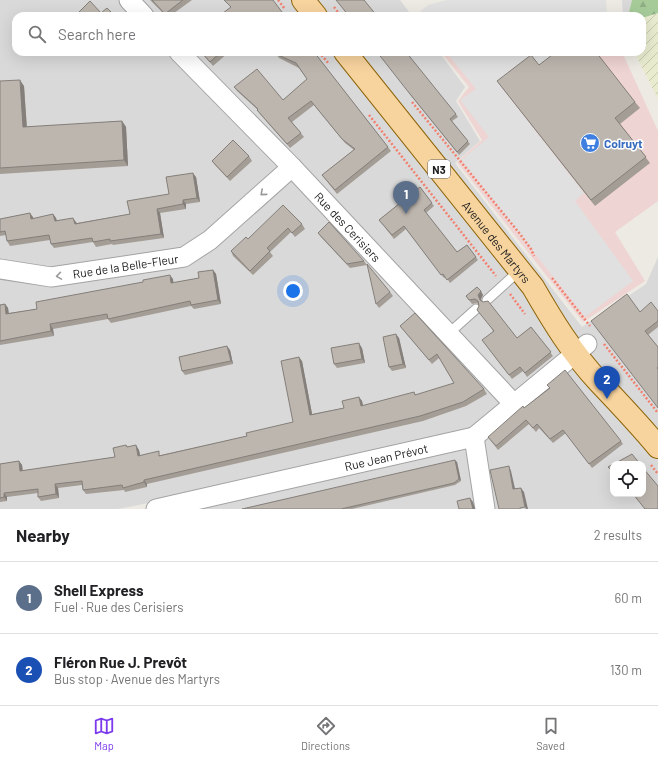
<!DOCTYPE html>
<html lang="en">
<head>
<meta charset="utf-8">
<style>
  body { margin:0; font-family:Barlow,sans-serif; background:#f6f6f6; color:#202124 }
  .controls { position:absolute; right:12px; bottom:12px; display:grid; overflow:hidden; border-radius:8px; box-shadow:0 4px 16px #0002 }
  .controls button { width:36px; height:36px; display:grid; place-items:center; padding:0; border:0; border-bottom:1px solid #e0e0e0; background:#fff; color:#202124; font:20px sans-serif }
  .you { position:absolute; left:293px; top:291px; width:14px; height:14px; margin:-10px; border:3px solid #fff; border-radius:50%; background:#1a73e8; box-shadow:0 0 0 6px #1a73e833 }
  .badge { display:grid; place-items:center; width:26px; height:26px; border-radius:50%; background:#7c3aed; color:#fff; font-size:13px; font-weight:700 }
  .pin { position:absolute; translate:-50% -33px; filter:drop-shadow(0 1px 2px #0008) }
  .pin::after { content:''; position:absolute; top:21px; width:14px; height:12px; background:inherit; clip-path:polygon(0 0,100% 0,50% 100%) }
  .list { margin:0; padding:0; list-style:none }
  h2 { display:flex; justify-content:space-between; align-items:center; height:52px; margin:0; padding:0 16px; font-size:17px }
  h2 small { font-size:13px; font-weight:400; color:#757577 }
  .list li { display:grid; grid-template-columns:26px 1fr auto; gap:12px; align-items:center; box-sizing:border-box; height:72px; padding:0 16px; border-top:1px solid #e0e0e0 }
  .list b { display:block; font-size:15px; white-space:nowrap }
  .list p { margin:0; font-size:13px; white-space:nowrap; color:#757577 }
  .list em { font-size:13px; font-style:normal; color:#757577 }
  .icon { flex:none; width:22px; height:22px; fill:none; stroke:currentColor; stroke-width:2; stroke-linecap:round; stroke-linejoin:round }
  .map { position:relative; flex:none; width:658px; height:509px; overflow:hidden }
  .search { position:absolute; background:#fff; box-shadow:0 4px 16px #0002; left:12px; right:12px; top:12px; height:44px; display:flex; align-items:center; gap:10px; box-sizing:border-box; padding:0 14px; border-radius:12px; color:#757577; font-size:15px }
  .sheet { height:196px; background:#fff }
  nav { display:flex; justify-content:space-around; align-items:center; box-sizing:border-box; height:56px; border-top:1px solid #e0e0e0; background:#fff; font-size:11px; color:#757577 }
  nav a { display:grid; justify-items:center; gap:2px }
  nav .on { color:#7c3aed }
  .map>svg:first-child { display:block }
  .residential { fill:#dad9d9; fill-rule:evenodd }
  .commercial { fill:#eed4d2 }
  .farmland { fill:url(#farmland-furrows) }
  .forest { fill:url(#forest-firs) }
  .parking { fill:#e0e0e0 }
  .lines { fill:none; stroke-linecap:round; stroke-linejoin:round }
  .service-casing { stroke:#a3a3a3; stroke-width:11 }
  .minor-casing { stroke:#a3a3a3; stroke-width:21 }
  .primary-casing { stroke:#8d6508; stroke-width:24 }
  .path { stroke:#f2806f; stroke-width:2.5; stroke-dasharray:2 2; stroke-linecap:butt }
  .service { stroke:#fff; stroke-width:9 }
  .minor { stroke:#fff; stroke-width:19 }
  .primary { stroke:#f7d39e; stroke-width:22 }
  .wall { fill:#a39d96 }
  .shaded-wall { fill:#847f7a }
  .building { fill:#bdb6af; stroke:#847f7a }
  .oneway { stroke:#999 }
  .labels { text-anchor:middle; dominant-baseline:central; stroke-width:3; stroke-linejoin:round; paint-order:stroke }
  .shield { fill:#fff; stroke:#606060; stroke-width:1 }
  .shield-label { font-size:11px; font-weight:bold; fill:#1c1c1c }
  .shop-label { font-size:12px; font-weight:bold; fill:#366cbe; stroke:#fff; text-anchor:start }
  .street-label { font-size:12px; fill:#1c1c1c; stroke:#fff }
</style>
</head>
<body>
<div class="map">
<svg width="658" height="509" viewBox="0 0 658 509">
  <defs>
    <pattern id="farmland-furrows" width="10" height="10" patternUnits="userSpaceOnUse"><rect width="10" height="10" fill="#e8ebce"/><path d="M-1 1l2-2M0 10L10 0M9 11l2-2" fill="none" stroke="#c6c9b0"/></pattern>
    <pattern id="forest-firs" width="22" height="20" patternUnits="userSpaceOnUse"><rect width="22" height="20" fill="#a6cb99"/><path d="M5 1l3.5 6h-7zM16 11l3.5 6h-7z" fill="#8eae83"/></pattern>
  </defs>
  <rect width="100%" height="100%" fill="#edeae3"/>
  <g class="residential">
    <path d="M 0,0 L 310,0 L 323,16 L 16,16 L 16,52 L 439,52 L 465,87 L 456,101 L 480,141 L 455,163 L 582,327 L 646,284 L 658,257 L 658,509 L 179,509 L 469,440 L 118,509 L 0,509 ZM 613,464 L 643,464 L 643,494 L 613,494 Z"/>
    <path d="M 315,0 L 400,0 L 412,16 L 328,16 Z"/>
    <path d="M 622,0 L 632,0 L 628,16 L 623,16 Z"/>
  </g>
  <path class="commercial" d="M 441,52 L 622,52 L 658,131 L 658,201 L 615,232 L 645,281 L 583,322 L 457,162 L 482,140 L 458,101 L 469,87 Z"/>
  <path class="farmland" d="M 658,13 L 658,99 L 634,52 L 642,52 L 642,18 Z"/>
  <path class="forest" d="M 632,0 L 658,0 L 658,13 L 642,18 L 642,16 L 628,16 Z"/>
  <g class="parking">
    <path d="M 447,0 L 606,0 L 607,16 L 416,15 L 428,5 Z"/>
    <path d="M 446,52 L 568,52 L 501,87 L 584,193 L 575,201 L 633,281 L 585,317 L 461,160 L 489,137 L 460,100 L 476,89 Z"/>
  </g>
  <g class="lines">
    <defs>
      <g id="service">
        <path d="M 487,300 L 520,270"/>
        <path d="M 448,334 L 476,309"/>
      </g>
      <g id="minor">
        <path d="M 129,0 L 144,16"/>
        <path id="s1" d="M 179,52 L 292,167 L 514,404"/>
        <path id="s2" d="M 0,269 L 51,277 L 184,257 L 210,240 L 292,167"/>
        <path d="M 474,437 L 485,509"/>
        <path id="s3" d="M 156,509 L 474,437 L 587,344"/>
      </g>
      <g id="primary">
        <path d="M 303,0 L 316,16"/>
        <path id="s4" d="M 345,52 L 533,287 C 552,320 572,353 599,382 C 619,403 639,424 658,447"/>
      </g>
    </defs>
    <use href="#service" class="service-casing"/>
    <use href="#minor" class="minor-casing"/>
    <use href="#primary" class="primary-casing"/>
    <g class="path">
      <path d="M 278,0 L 285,9"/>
      <path d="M 334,7 L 341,16"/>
      <path d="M 319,52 L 329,64"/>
      <path d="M 412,102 L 520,234 L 531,249 L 534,256"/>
      <path d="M 369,115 L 496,276"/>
      <path d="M 552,278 L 590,326"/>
      <path d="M 510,294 L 525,314"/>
      <path d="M 604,344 L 658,413"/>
      <path d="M 651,465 L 658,474"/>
    </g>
    <use href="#service" class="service"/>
    <use href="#minor" class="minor"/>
    <use href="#primary" class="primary"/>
  </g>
  <g class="wall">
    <path d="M 150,0 L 192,0 L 170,16 L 166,16 Z"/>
    <path d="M 201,52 L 229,52 L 213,66 Z"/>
    <path d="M 314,52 L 391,151 L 337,194 L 322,175 L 354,150 L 345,143 L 314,105 L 292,122 L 304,137 L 290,148 L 260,114 L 258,110 L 237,91 L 234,87 L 283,100 L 307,79 L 299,68 L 279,58 L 276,54 Z"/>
    <path d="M 539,65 L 635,102 L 640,108 L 620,124 L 650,163 L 595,206 L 497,81 Z"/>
    <path d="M 0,81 L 24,86 L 27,127 L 122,121 L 126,127 L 128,166 L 0,174 Z"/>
    <path d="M 408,92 L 456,114 L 458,117 L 452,121 L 470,144 L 459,155 Z"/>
    <path d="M 249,156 L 252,161 L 230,181 L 215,165 L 212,161 Z"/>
    <path d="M 196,177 L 200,202 L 186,204 L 186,209 L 160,213 L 164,238 L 113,245 L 112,244 L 96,247 L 93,242 L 54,248 L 51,244 L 50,240 L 10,246 L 7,241 L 6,235 L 0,236 L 0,219 L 30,213 L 33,219 L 53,214 L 56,218 L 57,221 L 76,222 L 77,223 L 130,214 L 169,194 Z"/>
    <path d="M 420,187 L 434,206 L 426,213 L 457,252 L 467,245 L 478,260 L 450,283 L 446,277 L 444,278 L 406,229 L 394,239 L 379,220 Z"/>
    <path d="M 302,224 L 305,229 L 295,237 L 291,232 L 270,252 L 273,256 L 253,275 L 233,256 L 231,251 L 248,239 Z"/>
    <path d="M 318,233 L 364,261 L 367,265 L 350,268 L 321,237 Z"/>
    <path d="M 213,270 L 216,274 L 221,304 L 194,309 L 191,306 L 111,323 L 108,319 L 53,329 L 54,336 L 0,345 L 0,305 L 5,304 L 8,308 L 9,313 L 37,309 L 173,279 L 173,283 L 199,278 Z"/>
    <path d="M 390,292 L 393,296 L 379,308 L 376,304 Z"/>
    <path d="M 483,295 L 481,299 L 482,301 L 517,338 L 531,327 L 553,356 L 527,377 L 523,371 L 512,379 L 485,344 L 493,331 L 479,306 L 478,304 L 477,303 L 472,304 L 466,296 Z"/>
    <path d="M 658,311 L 658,327 L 648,335 L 658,347 L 658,408 L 640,312 Z"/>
    <path d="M 400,326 L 484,389 L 487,394 L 466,406 L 423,421 L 147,484 L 147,487 L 125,492 L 124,490 L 86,494 L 83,490 L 82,485 L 58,488 L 59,498 L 41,501 L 38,497 L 38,493 L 7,497 L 7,501 L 0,502 L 0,464 L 19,461 L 22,465 L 23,471 L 115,457 L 126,445 L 128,447 L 139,450 L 140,456 L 161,455 L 247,436 L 293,422 L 302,361 L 312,414 L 344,408 L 359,397 L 362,401 L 363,406 L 414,392 L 416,395 L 454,383 L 439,358 L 432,364 Z"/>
    <path d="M 399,338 L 406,368 L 392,371 L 389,367 Z"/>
    <path d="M 362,348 L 365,363 L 337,368 L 334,364 Z"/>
    <path d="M 230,350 L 233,364 L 185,375 L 182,371 Z"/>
    <path d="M 547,385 L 621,441 L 623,444 L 592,468 L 566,433 L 553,443 L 539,428 L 536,432 L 529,424 L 498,450 L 488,437 L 550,388 Z"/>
    <path d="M 457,462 L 461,481 L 455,485 L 352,509 L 242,509 Z"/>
  </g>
  <g class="shaded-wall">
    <path d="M 20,80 L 24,86 L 27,133 L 23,127 Z"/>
    <path d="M 122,121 L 126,127 L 128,166 L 124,160 Z"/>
    <path d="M 193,173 L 196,177 L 200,202 L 197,198 Z"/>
    <path d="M 183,200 L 186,204 L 186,209 L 183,204 Z"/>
    <path d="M 157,209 L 160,213 L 164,238 L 161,234 Z"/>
    <path d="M 30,213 L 33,217 L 34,223 L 31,219 Z"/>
    <path d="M 53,214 L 56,218 L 58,226 L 55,221 Z"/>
    <path d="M 73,218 L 76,222 L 78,228 L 75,224 Z"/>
    <path d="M 213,270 L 216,274 L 221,304 L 218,300 Z"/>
    <path d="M 170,275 L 173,279 L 174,287 L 171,283 Z"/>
    <path d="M 481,291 L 483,295 L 481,299 L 482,304 L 480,300 L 478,295 Z"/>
    <path d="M 5,304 L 8,308 L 9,318 L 6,314 Z"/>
    <path d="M 50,324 L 53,329 L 54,336 L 51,331 Z"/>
    <path d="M 396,334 L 399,338 L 406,368 L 403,364 Z"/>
    <path d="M 359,343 L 362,348 L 365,363 L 362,359 Z"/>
    <path d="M 227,346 L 230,350 L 233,364 L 231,361 Z"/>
    <path d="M 299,357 L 302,361 L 313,419 L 310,415 Z"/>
    <path d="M 359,397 L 362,401 L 364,410 L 361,406 Z"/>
    <path d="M 136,445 L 139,450 L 141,460 L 138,456 Z"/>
    <path d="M 455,460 L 457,462 L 461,481 L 459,479 Z"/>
    <path d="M 19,461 L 22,465 L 23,475 L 20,471 Z"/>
    <path d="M 509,466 L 511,471 L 516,493 L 513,489 Z"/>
    <path d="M 144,480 L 147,484 L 147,487 L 144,482 Z"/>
    <path d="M 55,484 L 58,488 L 59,498 L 56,494 Z"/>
    <path d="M 521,488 L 524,492 L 528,509 L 526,509 L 525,507 Z"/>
    <path d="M 4,493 L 7,497 L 7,501 L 4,497 Z"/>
    <path d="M 470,498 L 473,502 L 475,509 L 473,509 Z"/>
  </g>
  <g class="building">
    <path d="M 152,0 L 183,0 L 165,14 Z"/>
    <path d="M 224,0 L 273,0 L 285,16 L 219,16 L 231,7 Z"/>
    <path d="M 336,0 L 364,0 L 377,16 L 349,16 Z"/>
    <path d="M 90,1 L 101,13 L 107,8 L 115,16 L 78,16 L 76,15 Z"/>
    <path d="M 201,52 L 221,52 L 210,62 Z"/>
    <path d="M 279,52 L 314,52 L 388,147 L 335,190 L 322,175 L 355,149 L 342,139 L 311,101 L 288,118 L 301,133 L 287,144 L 257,110 L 258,109 L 234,87 L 257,69 L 283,100 L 307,79 L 296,63 L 276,54 Z"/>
    <path d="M 377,52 L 406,52 L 456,114 L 450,119 L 468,141 L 457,152 L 406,89 Z"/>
    <path d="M 556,52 L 596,52 L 635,102 L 615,118 L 646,157 L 591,200 L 497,81 L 531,55 L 539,65 Z"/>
    <path d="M 20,80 L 23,127 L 122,121 L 124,160 L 0,168 L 0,81 Z"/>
    <path d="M 233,140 L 249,156 L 227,177 L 212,161 Z"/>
    <path d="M 193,173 L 197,198 L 183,200 L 183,204 L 157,209 L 161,234 L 110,241 L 110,239 L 93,242 L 92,238 L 51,244 L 49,235 L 7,241 L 5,231 L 0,232 L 0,219 L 30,213 L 31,219 L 53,214 L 55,221 L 73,218 L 75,224 L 130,214 L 127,201 L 169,194 L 166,177 Z"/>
    <path d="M 420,187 L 432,203 L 424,210 L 457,252 L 467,245 L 476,257 L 447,280 L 443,274 L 441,275 L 404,226 L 392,235 L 379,220 Z"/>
    <path d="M 283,205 L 302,224 L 292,233 L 288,228 L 267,248 L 270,251 L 250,271 L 231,251 L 246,237 L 248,239 Z"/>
    <path d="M 329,222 L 364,261 L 347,264 L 318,233 Z"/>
    <path d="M 367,264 L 390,292 L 376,304 Z"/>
    <path d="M 213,270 L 218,300 L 191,305 L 190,301 L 108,319 L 107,314 L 50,324 L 51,331 L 0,341 L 0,305 L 5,304 L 6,314 L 37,309 L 36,302 L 143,282 L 143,280 L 170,275 L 171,283 L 199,278 L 198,272 Z"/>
    <path d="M 477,287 L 481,291 L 478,295 L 480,300 L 483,302 L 488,301 L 517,338 L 531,327 L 551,352 L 525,373 L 520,367 L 509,375 L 482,340 L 494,331 L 477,310 L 479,306 L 478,301 L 475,299 L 469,300 L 466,296 Z"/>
    <path d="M 627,294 L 640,312 L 651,302 L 658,311 L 658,321 L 645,331 L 658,347 L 658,367 L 657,368 L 658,369 L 658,408 L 591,321 Z"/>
    <path d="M 415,313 L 484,389 L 463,402 L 420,416 L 144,480 L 144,482 L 123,488 L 122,485 L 83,490 L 82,481 L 55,484 L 56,494 L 38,497 L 38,489 L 4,493 L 4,497 L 0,498 L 0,464 L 19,461 L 20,471 L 115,457 L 113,448 L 126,445 L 127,447 L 136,445 L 138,456 L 159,451 L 159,456 L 247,436 L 246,433 L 293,422 L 281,361 L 299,357 L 310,415 L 344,408 L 342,401 L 359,397 L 361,406 L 414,392 L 415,395 L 454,383 L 437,354 L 429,360 L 400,326 Z"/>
    <path d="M 396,334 L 403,364 L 389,367 L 383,337 Z"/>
    <path d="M 359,343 L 362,359 L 334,364 L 331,348 Z"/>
    <path d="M 227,346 L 231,361 L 182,371 L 179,357 Z"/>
    <path d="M 565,370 L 621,441 L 589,464 L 563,430 L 550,439 L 537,424 L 533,428 L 526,420 L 496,446 L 488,437 L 523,406 L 524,408 L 550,388 L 547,385 Z"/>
    <path d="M 632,454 L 640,464 L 614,464 Z"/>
    <path d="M 455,460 L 459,479 L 454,483 L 341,509 L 242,509 Z"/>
    <path d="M 613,464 L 613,472 L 608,467 Z"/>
    <path d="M 509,466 L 513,489 L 521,488 L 525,507 L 520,508 L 520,509 L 499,509 L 490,470 Z"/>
    <path d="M 643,468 L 658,486 L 658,509 L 645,509 L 633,494 L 643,494 Z"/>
    <path d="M 470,498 L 473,509 L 459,509 L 457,501 Z"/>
  </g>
  <defs><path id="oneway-chevron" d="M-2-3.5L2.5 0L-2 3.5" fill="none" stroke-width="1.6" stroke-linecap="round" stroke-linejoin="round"/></defs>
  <g class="oneway">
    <use href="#oneway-chevron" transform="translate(263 193) rotate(139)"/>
    <use href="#oneway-chevron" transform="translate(59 276) rotate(171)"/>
  </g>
  <defs>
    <symbol id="supermarket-disc" viewBox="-11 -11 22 22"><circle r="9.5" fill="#3f7fe0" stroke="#fff"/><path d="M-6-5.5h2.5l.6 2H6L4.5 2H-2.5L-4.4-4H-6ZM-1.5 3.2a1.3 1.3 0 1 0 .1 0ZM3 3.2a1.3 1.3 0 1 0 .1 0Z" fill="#fff"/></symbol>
  </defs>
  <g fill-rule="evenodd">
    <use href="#supermarket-disc" x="579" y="132" width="22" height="22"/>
  </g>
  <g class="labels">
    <rect class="shield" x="428" y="160" width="22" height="18" rx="3"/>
    <g class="shield-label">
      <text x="439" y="169">N3</text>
    </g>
    <g class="shop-label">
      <text x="604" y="143">Colruyt</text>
    </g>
    <g class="street-label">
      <text stroke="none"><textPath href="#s1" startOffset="243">Rue des Cerisiers</textPath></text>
      <text stroke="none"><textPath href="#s4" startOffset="243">Avenue des Martyrs</textPath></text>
      <text stroke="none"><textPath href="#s2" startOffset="127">Rue de la Belle-Fleur</textPath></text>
      <text stroke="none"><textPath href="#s3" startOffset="236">Rue Jean Prévot</textPath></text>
    </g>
  </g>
</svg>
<div class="controls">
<button><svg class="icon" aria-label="locate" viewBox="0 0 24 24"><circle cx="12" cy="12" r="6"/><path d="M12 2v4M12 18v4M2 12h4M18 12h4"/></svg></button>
</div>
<div class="you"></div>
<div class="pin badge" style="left:406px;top:214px;background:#5c6f8a">1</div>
<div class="pin badge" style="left:607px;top:399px;background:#1a4fb4">2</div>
<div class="search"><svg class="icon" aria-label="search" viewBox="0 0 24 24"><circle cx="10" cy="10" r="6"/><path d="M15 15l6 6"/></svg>Search here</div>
</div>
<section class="sheet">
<h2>Nearby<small>2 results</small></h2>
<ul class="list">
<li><span class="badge" style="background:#5c6f8a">1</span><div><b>Shell Express</b><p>Fuel · Rue des Cerisiers</p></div><em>60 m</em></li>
<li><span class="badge" style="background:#1a4fb4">2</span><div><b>Fléron Rue J. Prevôt</b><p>Bus stop · Avenue des Martyrs</p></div><em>130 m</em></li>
</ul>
</section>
<nav>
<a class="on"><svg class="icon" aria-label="map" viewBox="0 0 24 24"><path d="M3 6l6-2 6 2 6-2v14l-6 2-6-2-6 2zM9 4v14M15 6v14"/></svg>Map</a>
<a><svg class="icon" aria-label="directions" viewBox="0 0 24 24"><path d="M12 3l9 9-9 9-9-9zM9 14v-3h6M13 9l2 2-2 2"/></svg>Directions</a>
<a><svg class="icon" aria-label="saved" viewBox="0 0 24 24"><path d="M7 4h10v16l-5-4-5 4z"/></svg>Saved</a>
</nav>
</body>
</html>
